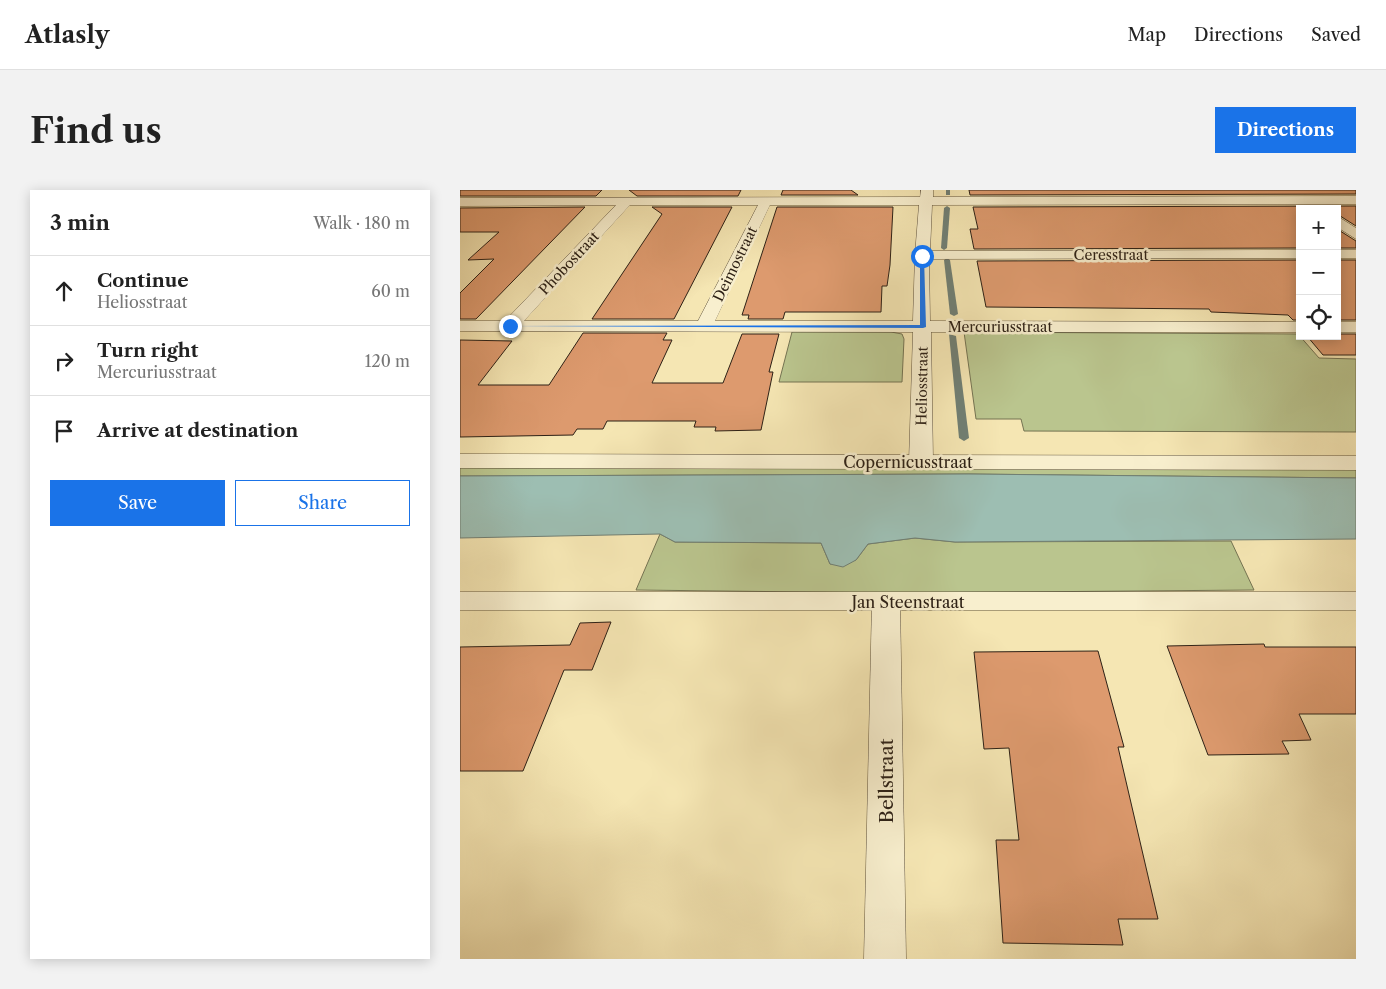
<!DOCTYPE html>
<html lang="en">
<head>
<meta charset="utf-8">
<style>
  body { margin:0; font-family:"Libre Caslon Text",serif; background:#f2f2f2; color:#222 }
  .controls { position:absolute; right:15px; top:15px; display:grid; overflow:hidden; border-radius:0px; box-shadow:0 2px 12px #0003 }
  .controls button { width:45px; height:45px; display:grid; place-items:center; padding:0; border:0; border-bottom:1px solid #e0e0e0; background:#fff; color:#222; font:25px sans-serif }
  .stop { position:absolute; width:15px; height:15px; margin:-11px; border:4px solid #1a73e8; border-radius:50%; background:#fff }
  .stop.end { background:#1a73e8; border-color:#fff; box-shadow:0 1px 5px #0008 }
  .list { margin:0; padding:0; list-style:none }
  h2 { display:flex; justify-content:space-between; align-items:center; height:65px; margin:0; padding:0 20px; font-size:21px }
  h2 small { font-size:16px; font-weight:400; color:#767676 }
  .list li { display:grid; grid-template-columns:32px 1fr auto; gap:15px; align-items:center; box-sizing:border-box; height:70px; padding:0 20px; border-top:1px solid #e0e0e0 }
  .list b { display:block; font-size:19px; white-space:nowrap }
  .list p { margin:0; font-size:16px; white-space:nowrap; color:#767676 }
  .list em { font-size:16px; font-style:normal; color:#767676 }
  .actions { display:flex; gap:10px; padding:15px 20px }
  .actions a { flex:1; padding:11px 0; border:1px solid #1a73e8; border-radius:0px; text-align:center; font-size:18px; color:#1a73e8 }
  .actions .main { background:#1a73e8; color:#fff }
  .icon { flex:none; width:28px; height:28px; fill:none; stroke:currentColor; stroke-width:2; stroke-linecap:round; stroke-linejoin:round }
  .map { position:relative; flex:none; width:896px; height:769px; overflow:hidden; border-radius:0px }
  header { display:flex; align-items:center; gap:30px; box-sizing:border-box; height:70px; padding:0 25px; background:#fff; border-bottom:1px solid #e0e0e0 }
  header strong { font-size:24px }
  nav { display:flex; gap:28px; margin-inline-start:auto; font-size:18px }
  .intro { display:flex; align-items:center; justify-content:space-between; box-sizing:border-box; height:120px; padding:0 30px }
  h1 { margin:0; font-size:35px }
  .button { padding:12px 22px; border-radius:0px; background:#1a73e8; color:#fff; font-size:18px; font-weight:700 }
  main { display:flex; gap:30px; padding:0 30px }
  aside { flex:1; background:#fff; border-radius:0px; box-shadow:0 2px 12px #0003 }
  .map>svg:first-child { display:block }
  .green { fill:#bac58e; stroke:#747352 }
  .water { fill:#9dbeb2; stroke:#707f74 }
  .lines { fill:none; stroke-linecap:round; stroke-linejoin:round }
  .stream { fill:#707f74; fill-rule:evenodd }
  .building { fill:#dd9a6e; stroke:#2d2116 }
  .minor-casing { stroke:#5f523d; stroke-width:1 }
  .tertiary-casing { stroke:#5f523d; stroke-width:1 }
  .minor { fill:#f8efce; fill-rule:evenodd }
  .tertiary { fill:#f8efce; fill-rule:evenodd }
  .route { fill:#1a73e8 }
  .labels { text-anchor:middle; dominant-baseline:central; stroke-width:5; stroke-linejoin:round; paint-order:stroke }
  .far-street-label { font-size:14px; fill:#2d2116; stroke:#f8efce }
  .street-label { font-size:16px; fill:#2d2116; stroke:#f8efce }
  .near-street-label { font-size:19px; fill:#2d2116; stroke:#f8efce }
</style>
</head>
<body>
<header>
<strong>Atlasly</strong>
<nav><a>Map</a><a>Directions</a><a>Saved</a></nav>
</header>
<div class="intro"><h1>Find us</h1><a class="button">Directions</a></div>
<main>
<aside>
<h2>3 min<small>Walk · 180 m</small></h2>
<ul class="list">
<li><svg class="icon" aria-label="ahead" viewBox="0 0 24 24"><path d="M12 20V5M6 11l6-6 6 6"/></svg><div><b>Continue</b><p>Heliosstraat</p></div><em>60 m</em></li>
<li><svg class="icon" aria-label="right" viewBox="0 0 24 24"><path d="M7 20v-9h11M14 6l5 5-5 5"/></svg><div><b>Turn right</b><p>Mercuriusstraat</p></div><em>120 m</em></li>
<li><svg class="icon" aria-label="arrive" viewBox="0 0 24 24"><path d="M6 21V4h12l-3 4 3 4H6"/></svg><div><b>Arrive at destination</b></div></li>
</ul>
<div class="actions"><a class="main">Save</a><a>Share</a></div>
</aside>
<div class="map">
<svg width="896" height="769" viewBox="0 0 896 769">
  <rect width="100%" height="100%" fill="#f5e6b3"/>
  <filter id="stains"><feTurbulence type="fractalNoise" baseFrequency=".004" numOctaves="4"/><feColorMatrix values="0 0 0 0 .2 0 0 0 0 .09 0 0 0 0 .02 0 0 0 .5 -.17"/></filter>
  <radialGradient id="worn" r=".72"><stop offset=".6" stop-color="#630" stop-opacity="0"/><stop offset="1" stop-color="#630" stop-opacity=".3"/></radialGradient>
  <g class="green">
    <path d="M 332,142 L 431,142 L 442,144 L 444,149 L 442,192 L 319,192 Z"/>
    <path d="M 504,142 L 838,144 L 859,168 L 896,169 L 896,242 L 564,241 L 561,229 L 516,229 Z"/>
    <path d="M 0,275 L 896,279 L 896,288 L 509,284 L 0,286 Z"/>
    <path d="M 200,344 L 215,352 L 361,353 L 370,374 L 396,370 L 408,354 L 455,348 L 495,352 L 771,351 L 794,400 L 434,403 L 176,400 Z"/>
  </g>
  <path class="water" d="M 509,284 L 896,288 L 896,349 L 495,352 L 455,348 L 408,354 L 396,370 L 383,377 L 370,374 L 361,353 L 215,352 L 200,344 L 0,348 L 0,286 Z"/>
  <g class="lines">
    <g class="stream">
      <rect x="486" y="0" width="4" height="5"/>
      <path d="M 487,16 L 490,18 L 487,58 L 484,60 L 481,58 L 484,18 Z"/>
      <path d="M 487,68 L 490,70 L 498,124 L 494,126 L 490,124 L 484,70 Z"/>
      <path d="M 489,144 L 496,146 L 509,248 L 504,251 L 499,248 Z"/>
    </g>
  </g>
  <g class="building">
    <path d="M 0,0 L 142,0 L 136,6 L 0,6 Z"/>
    <path d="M 169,0 L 281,0 L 278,6 L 177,6 Z"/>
    <path d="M 323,0 L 391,0 L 398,5 L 321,5 Z"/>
    <path d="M 509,0 L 896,0 L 896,4 L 510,5 Z"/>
    <path d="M 896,16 L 896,36 L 877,24 L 877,19 L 840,19 L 840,58 L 514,59 L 510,39 L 518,39 L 513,17 Z"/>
    <path d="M 125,17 L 16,129 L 0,129 L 0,103 L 34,69 L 8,70 L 39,42 L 0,42 L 0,18 Z"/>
    <path d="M 192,17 L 272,17 L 214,129 L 132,129 L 202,24 Z"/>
    <path d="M 317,17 L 433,17 L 430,75 L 427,96 L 422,96 L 421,122 L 325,122 L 323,129 L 288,129 L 289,125 L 282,125 Z"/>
    <path d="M 877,39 L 896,51 L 896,58 L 877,58 Z"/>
    <path d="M 840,70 L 840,130 L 833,130 L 828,125 L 751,122 L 749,119 L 526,117 L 517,71 Z"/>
    <rect x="877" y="70" width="19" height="60"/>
    <path d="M 123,143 L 207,143 L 203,150 L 212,150 L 192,193 L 263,193 L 282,144 L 319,144 L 309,182 L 313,182 L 301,240 L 255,241 L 256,237 L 234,237 L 236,231 L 147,231 L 143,239 L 117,239 L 113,245 L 0,247 L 0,150 L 52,151 L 18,195 L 89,195 Z"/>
    <path d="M 877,144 L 896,144 L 896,165 L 863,165 L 847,146 L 877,146 Z"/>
    <path d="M 151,432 L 132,480 L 104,480 L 63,581 L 0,581 L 0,457 L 110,455 L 120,433 Z"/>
    <path d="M 804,454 L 805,457 L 896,457 L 896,524 L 839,524 L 851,550 L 822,551 L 829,564 L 748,565 L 707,456 Z"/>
    <path d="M 638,461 L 664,557 L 658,557 L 698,729 L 658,729 L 663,755 L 543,753 L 536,650 L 559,650 L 549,558 L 524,559 L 514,462 Z"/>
  </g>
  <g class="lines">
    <defs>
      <g id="minor">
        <path d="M 461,0 L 473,0 L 473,7 L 896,6 L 896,14 L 472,15 L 470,61 L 840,60 L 840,68 L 469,69 L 470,131 L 840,132 L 840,142 L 471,142 L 473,272 L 469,277 L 461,279 L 453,277 L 449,272 L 453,142 L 0,141 L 0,131 L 45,131 L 156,15 L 0,16 L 0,8 L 460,7 ZM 170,15 L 298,15 L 238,131 L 64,131 ZM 310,15 L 459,15 L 455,65 L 453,131 L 255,131 Z"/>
        <path d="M 877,26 L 896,38 L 896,49 L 877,37 Z"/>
        <rect x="877" y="60" width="19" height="8"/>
        <rect x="877" y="132" width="19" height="10"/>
        <path d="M 426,403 L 436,406 L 440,412 L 446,769 L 404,769 L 412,412 L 416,406 Z"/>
      </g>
      <g id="tertiary">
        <path d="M 0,264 L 896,266 L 896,280 L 0,278 Z"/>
        <rect x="0" y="402" width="896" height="18"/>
      </g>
    </defs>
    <use href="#minor" class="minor-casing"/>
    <use href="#tertiary" class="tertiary-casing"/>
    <use href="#minor" class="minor"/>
    <use href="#tertiary" class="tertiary"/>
  </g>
  <path class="route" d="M 460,65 L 464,66 L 466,137 L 463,138 L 48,136 L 460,135 Z"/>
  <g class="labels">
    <g class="far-street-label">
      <text x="651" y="65">Ceresstraat</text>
      <text transform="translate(109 73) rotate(-47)">Phobostraat</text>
      <text transform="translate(275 74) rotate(-64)">Deimostraat</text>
      <text x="540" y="137">Mercuriusstraat</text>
      <text transform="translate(462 196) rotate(-89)">Heliosstraat</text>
    </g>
    <g class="street-label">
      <text x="448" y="272">Copernicusstraat</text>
      <text x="448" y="412">Jan Steenstraat</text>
    </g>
    <g class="near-street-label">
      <text transform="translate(426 591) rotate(-90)">Bellstraat</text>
    </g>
  </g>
  <rect width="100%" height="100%" filter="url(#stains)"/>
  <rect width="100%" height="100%" fill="url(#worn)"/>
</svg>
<div class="controls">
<button>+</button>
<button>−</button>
<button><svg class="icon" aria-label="locate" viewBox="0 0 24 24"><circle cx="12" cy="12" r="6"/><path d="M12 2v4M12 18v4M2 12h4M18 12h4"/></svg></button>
</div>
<div class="stop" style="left:462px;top:66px"></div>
<div class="stop end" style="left:50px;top:136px"></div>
</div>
</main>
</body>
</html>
